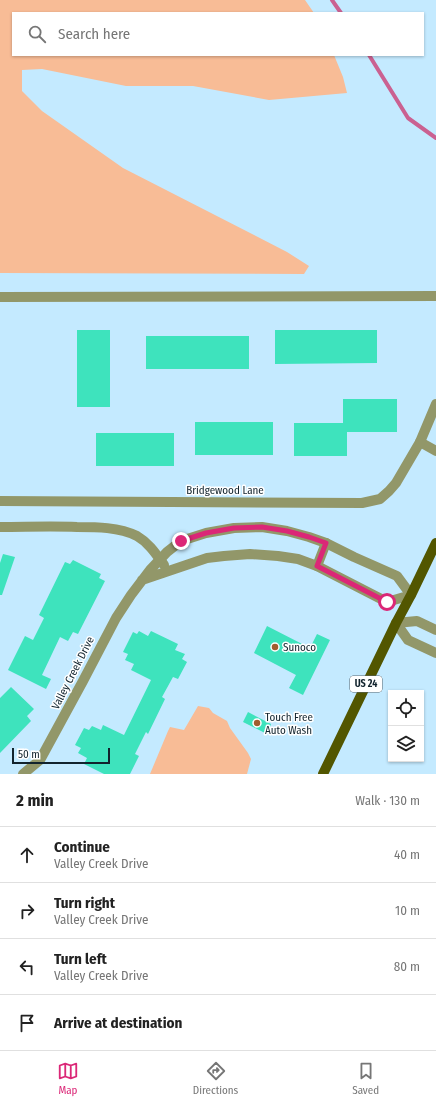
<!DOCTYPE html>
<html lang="en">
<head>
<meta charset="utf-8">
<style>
  body { margin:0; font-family:"Fira Sans Condensed",sans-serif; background:#f6f6f6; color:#222 }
  .controls { position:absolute; right:12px; bottom:12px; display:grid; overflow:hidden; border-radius:0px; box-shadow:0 1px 3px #0004 }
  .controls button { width:36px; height:36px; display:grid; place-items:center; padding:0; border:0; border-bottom:1px solid #e0e0e0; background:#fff; color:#222; font:20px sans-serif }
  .scale { position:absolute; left:12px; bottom:10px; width:98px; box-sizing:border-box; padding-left:4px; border:2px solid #11232d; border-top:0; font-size:11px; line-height:14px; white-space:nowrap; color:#11232d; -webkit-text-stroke:3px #fff; paint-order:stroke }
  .stop { position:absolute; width:12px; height:12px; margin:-9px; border:3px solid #db2777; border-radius:50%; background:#fff }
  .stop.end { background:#db2777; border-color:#fff; box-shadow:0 1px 4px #0008 }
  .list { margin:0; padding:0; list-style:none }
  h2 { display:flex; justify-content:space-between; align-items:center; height:52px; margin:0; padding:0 16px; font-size:17px }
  h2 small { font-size:13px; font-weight:400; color:#767676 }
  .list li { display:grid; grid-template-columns:26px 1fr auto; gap:12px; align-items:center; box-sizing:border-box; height:56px; padding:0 16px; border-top:1px solid #e0e0e0 }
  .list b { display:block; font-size:15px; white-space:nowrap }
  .list p { margin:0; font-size:13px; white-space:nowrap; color:#767676 }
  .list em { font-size:13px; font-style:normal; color:#767676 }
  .icon { flex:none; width:22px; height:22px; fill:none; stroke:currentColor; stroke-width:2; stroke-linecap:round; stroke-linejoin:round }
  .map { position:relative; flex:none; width:436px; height:774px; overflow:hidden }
  .search { position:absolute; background:#fff; box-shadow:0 1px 3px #0004; left:12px; right:12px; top:12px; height:44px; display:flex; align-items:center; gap:10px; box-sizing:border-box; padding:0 14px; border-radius:0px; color:#767676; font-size:15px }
  .sheet { height:276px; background:#fff }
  nav { display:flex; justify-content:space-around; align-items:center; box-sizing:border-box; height:56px; border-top:1px solid #e0e0e0; background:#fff; font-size:11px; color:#767676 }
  nav a { display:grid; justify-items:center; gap:2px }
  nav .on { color:#db2777 }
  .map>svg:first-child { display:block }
  .green { fill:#f8bc96 }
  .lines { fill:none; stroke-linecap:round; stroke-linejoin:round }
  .stream { stroke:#ca6191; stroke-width:4 }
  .building { fill:#3ee3bd }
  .minor { stroke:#929769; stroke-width:10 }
  .major { stroke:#525600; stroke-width:10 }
  .route { stroke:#db2777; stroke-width:5 }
  .poi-dot { fill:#a15d2e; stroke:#fff; stroke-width:1.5 }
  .labels { text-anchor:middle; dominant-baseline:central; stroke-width:3; stroke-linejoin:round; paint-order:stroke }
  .shield { fill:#fff; stroke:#58656c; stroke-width:1 }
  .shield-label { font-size:10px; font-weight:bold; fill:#11232d }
  .street-label { font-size:11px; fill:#11232d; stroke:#fff }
  .poi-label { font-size:11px; fill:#11232d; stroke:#fff; text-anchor:start }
</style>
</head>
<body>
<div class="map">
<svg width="436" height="774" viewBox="0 0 436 774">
  <rect width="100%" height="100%" fill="#c4eaff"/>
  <g class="green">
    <path d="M 0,0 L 305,0 L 314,13 L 13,13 L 13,55 L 334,55 L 343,77 L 347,93 L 269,100 L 193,86 L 126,86 L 42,69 L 22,70 L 22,91 L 42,111 L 123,168 L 287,252 L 309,266 L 304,274 L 0,273 Z"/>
    <path d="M 198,706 L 209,708 L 213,713 L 227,721 L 230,728 L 248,753 L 251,759 L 247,774 L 150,774 L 168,731 L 170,727 L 184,730 Z"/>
  </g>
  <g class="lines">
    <g class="stream">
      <path d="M 332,0 L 341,13"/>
      <path d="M 369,55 L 408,118 L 436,138"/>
    </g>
  </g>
  <g class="building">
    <rect x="77" y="330" width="33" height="77"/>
    <path d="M 275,330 L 377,330 L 377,363 L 275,364 Z"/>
    <rect x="146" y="336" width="103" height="33"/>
    <path d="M 343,399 L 397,399 L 397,432 L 347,432 L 347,456 L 294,456 L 294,423 L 343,423 Z"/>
    <rect x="195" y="422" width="78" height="33"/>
    <rect x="96" y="433" width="78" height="33"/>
    <path d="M 3,554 L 15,557 L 2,595 L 0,595 L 0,563 Z"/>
    <path d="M 73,560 L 101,574 L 99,578 L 105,581 L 78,634 L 73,632 L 68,641 L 60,637 L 42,675 L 51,679 L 46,689 L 8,670 L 25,636 L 33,640 L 44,618 L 39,615 L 44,605 L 65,562 L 70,564 Z"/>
    <path d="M 267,626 L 310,648 L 317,634 L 330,640 L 303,695 L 289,688 L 296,675 L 254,653 Z"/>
    <path d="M 139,631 L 148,636 L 151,631 L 178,644 L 175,650 L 185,654 L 182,659 L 187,662 L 178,679 L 173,677 L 162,697 L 165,699 L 148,734 L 146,732 L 135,754 L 139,756 L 130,774 L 104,774 L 84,764 L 87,758 L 78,753 L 81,748 L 75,745 L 84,728 L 89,730 L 92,726 L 101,730 L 103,725 L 124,735 L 151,680 L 131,670 L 134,664 L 125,660 L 128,654 L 123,652 L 133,632 L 137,634 Z"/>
    <path d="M 11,687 L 34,709 L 27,716 L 31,721 L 0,753 L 0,698 Z"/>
    <path d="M 248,712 L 271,724 L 267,734 L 243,722 Z"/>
  </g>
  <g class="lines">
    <g class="minor">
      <path d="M 0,297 L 436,296"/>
      <path d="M 420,442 L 436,451"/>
      <path d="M 0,501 L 362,503 L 380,499 L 389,491 L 396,483 L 420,442 L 436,404"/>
      <path d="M 0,527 C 26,527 51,526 77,527 C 96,527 119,527 137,536 C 149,543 156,554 164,565"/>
      <path d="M 317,566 L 326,543"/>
      <path d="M 396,623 L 408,640 L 436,653"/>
      <path d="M 396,623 L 417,621 L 436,630"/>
      <path d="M 23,774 L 40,760 L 83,681 L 116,618 L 131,595 L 150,570 L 167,552 L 181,541 L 206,533 L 234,528 L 262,527 L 287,531 L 309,537 L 326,543 L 354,557 L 397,576 L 411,595 L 387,602 L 317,566 L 298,559 L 278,556 L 250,554 L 224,556 L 207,558 L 142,580"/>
    </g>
    <path class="major" d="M 323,774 L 396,623 L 411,595 L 436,543"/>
  </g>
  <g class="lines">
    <path class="route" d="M 181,541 L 206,533 L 234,528 L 262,527 L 287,531 L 309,537 L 326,543 L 317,566 L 387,602"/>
  </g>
  <g class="poi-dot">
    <circle cx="275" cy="647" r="4"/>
    <circle cx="257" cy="723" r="4"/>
  </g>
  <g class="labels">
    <rect class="shield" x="350" y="676" width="32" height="16" rx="3"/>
    <g class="shield-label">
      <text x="366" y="684">US 24</text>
    </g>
    <g class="street-label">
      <text x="225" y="490">Bridgewood Lane</text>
      <text transform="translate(73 673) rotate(-63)">Valley Creek Drive</text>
    </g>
    <g class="poi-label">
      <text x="283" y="647">Sunoco</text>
      <text x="265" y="717">Touch Free<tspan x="265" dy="13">Auto Wash</tspan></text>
    </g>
  </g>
</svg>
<div class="controls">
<button><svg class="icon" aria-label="locate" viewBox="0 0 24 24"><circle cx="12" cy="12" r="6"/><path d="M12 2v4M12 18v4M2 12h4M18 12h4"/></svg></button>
<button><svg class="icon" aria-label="layers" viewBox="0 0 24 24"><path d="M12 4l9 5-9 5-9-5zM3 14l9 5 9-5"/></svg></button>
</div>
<div class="scale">50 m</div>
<div class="stop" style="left:387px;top:602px"></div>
<div class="stop end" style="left:181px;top:541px"></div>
<div class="search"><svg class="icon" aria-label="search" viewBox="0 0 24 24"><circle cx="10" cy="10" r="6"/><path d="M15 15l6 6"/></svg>Search here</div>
</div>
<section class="sheet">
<h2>2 min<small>Walk · 130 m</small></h2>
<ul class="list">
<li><svg class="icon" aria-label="ahead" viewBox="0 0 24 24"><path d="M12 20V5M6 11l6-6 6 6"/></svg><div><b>Continue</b><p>Valley Creek Drive</p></div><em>40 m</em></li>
<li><svg class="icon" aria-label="right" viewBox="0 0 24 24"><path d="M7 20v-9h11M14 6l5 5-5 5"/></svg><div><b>Turn right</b><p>Valley Creek Drive</p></div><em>10 m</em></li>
<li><svg class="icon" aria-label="left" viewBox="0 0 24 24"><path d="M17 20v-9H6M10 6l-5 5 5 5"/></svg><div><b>Turn left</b><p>Valley Creek Drive</p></div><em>80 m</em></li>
<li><svg class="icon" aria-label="arrive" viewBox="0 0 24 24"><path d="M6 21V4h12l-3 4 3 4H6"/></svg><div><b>Arrive at destination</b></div></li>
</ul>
</section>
<nav>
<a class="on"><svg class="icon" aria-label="map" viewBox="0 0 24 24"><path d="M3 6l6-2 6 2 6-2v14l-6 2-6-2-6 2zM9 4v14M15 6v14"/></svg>Map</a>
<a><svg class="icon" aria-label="directions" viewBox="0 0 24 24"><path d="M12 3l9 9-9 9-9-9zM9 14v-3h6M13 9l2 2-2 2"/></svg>Directions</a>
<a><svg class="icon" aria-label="saved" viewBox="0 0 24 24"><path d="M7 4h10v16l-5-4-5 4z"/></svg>Saved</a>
</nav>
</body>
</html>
